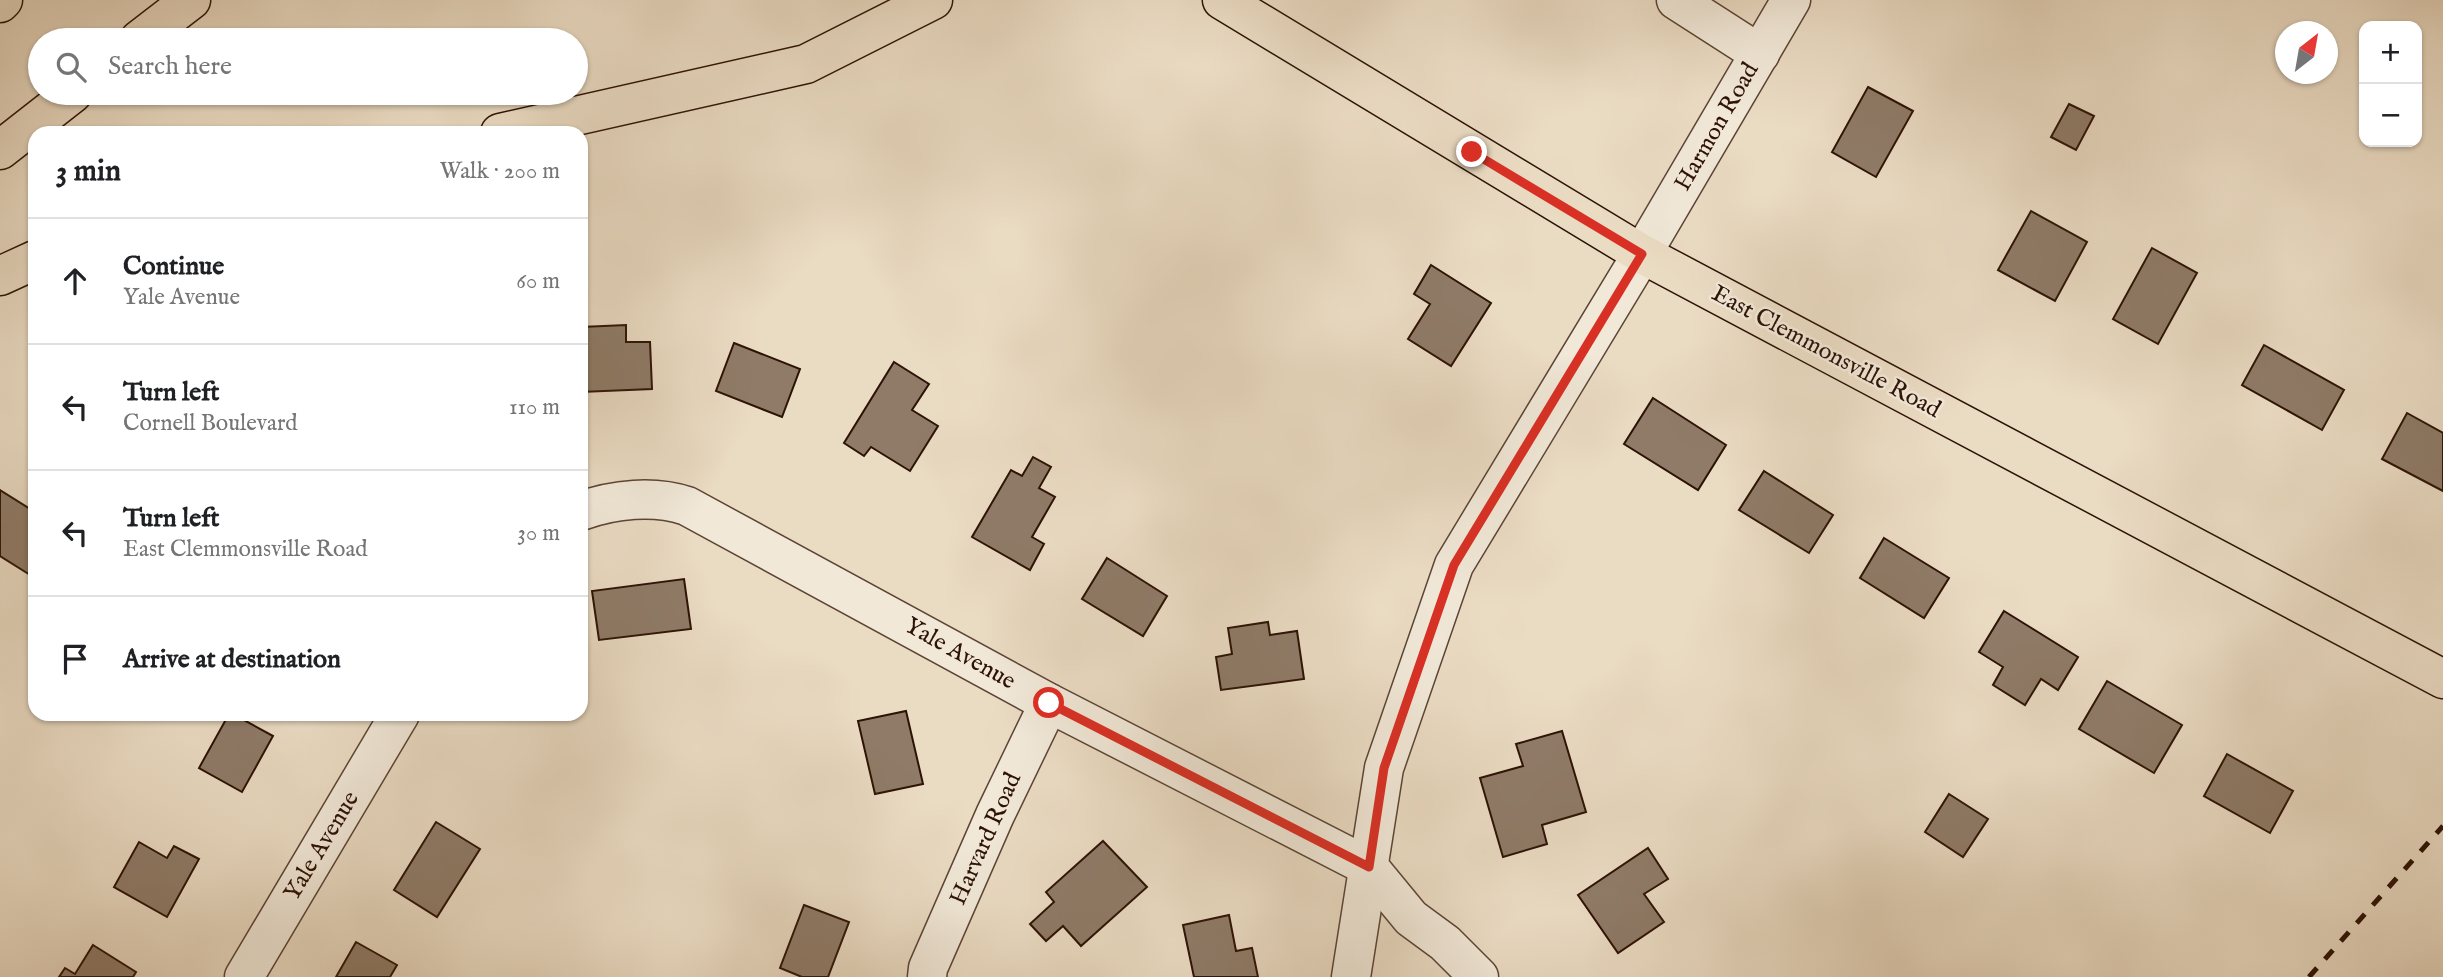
<!DOCTYPE html>
<html lang="en">
<head>
<meta charset="utf-8">
<style>
  body { margin:0; font-family:"IM FELL English",serif; background:#f2f2f2; color:#202124 }
  .controls { position:absolute; right:21px; top:21px; display:grid; overflow:hidden; border-radius:14px; box-shadow:0 2px 5px #0004 }
  .controls button { width:63px; height:63px; display:grid; place-items:center; padding:0; border:0; border-bottom:2px solid #e0e0e0; background:#fff; color:#202124; font:35px sans-serif }
  .compass { position:absolute; left:2275px; top:21px; width:63px; height:63px; border-radius:50%; background:#fff; box-shadow:0 2px 5px #0004; rotate:31deg }
  .stop { position:absolute; width:21px; height:21px; margin:-16px; border:5px solid #d93025; border-radius:50%; background:#fff }
  .stop.end { background:#d93025; border-color:#fff; box-shadow:0 2px 7px #0008 }
  .list { margin:0; padding:0; list-style:none }
  h2 { display:flex; justify-content:space-between; align-items:center; height:91px; margin:0; padding:0 28px; font-size:30px }
  h2 small { font-size:23px; font-weight:400; color:#757577 }
  .list li { display:grid; grid-template-columns:46px 1fr auto; gap:21px; align-items:center; box-sizing:border-box; height:126px; padding:0 28px; border-top:2px solid #e0e0e0 }
  .list b { display:block; font-size:26px; white-space:nowrap }
  .list p { margin:0; font-size:23px; white-space:nowrap; color:#757577 }
  .list em { font-size:23px; font-style:normal; color:#757577 }
  .icon { flex:none; width:38px; height:38px; fill:none; stroke:currentColor; stroke-width:2; stroke-linecap:round; stroke-linejoin:round }
  .map { position:relative; flex:none; width:2443px; height:977px; overflow:hidden }
  .search { position:absolute; background:#fff; box-shadow:0 2px 5px #0004; left:28px; top:28px; width:560px; height:77px; display:flex; align-items:center; gap:18px; box-sizing:border-box; padding:0 24px; border-radius:38px; color:#757577; font-size:26px }
  .panel { position:absolute; background:#fff; box-shadow:0 2px 5px #0004; left:28px; top:126px; width:560px; height:595px; border-radius:21px }
  .map>svg:first-child { display:block }
  .building { fill:#8f7b68; stroke:#2d1206; stroke-width:2 }
  .lines { fill:none; stroke-linecap:round; stroke-linejoin:round }
  .minor-casing { stroke:#5c4435; stroke-width:41 }
  .major-casing { stroke:#2d1206; stroke-width:41 }
  .highway-casing { stroke:#2d1206; stroke-width:41 }
  .minor { stroke:#f1e8d8; stroke-width:38 }
  .major { stroke:#eadbc3; stroke-width:38 }
  .highway { stroke:#eadbc3; stroke-width:38 }
  .rail { stroke:#2d1206; stroke-width:5; stroke-dasharray:12 12; stroke-linecap:butt }
  .route { stroke:#d93025; stroke-width:9 }
  .labels { text-anchor:middle; dominant-baseline:central; stroke-width:5; stroke-linejoin:round; paint-order:stroke }
  .street-label { font-size:24px; fill:#2d1206; stroke:#f1e8d8 }
</style>
</head>
<body>
<div class="map">
<svg width="2443" height="977" viewBox="0 0 2443 977">
  <rect width="100%" height="100%" fill="#eadbc3"/>
  <filter id="stains"><feTurbulence type="fractalNoise" baseFrequency=".00286" numOctaves="4"/><feColorMatrix values="0 0 0 0 .2 0 0 0 0 .09 0 0 0 0 .02 0 0 0 .5 -.17"/></filter>
  <radialGradient id="worn" r=".72"><stop offset=".6" stop-color="#630" stop-opacity="0"/><stop offset="1" stop-color="#630" stop-opacity=".3"/></radialGradient>
  <g class="building">
    <path d="M 1868,87 L 1913,111 L 1876,177 L 1832,152 Z"/>
    <path d="M 2069,104 L 2094,116 L 2076,150 L 2051,137 Z"/>
    <path d="M 2031,211 L 2087,242 L 2055,301 L 1998,270 Z"/>
    <path d="M 2152,248 L 2197,273 L 2158,344 L 2113,319 Z"/>
    <path d="M 1431,265 L 1491,303 L 1451,366 L 1408,339 L 1430,304 L 1414,294 Z"/>
    <path d="M 626,325 L 626,342 L 650,342 L 652,389 L 581,392 L 581,327 Z"/>
    <path d="M 734,343 L 800,369 L 782,417 L 716,391 Z"/>
    <path d="M 2264,345 L 2344,390 L 2322,430 L 2242,385 Z"/>
    <path d="M 894,362 L 929,384 L 912,410 L 938,426 L 910,471 L 871,447 L 864,456 L 844,443 Z"/>
    <path d="M 1653,398 L 1726,445 L 1698,490 L 1624,444 Z"/>
    <path d="M 2407,413 L 2443,433 L 2443,491 L 2382,459 Z"/>
    <path d="M 1033,457 L 1051,467 L 1039,488 L 1055,497 L 1032,537 L 1044,544 L 1030,570 L 972,537 L 1011,470 L 1022,476 Z"/>
    <path d="M 1764,471 L 1833,515 L 1809,553 L 1739,510 Z"/>
    <path d="M 0,490 L 35,512 L 35,578 L 0,556 Z"/>
    <path d="M 1884,538 L 1949,578 L 1924,618 L 1860,578 Z"/>
    <path d="M 1107,558 L 1167,596 L 1143,636 L 1082,599 Z"/>
    <path d="M 684,579 L 691,629 L 599,640 L 592,591 Z"/>
    <path d="M 2004,611 L 2078,657 L 2058,690 L 2041,679 L 2025,705 L 1993,685 L 2003,667 L 1979,652 Z"/>
    <path d="M 1268,622 L 1270,635 L 1297,631 L 1304,679 L 1221,690 L 1216,657 L 1232,654 L 1228,628 Z"/>
    <path d="M 2107,681 L 2182,725 L 2154,773 L 2079,729 Z"/>
    <path d="M 906,711 L 923,784 L 875,794 L 858,721 Z"/>
    <path d="M 229,714 L 233,714 L 273,736 L 242,792 L 199,768 Z"/>
    <path d="M 1562,731 L 1586,812 L 1542,825 L 1547,844 L 1503,857 L 1480,778 L 1523,766 L 1516,744 Z"/>
    <path d="M 2227,754 L 2293,791 L 2270,833 L 2204,796 Z"/>
    <path d="M 1949,794 L 1988,819 L 1963,857 L 1925,832 Z"/>
    <path d="M 436,822 L 480,849 L 437,917 L 394,890 Z"/>
    <path d="M 1103,841 L 1147,887 L 1081,946 L 1063,926 L 1046,941 L 1030,924 L 1054,902 L 1046,892 Z"/>
    <path d="M 139,842 L 167,858 L 174,846 L 199,859 L 167,917 L 114,887 Z"/>
    <path d="M 1648,848 L 1668,879 L 1644,894 L 1664,922 L 1618,953 L 1578,895 Z"/>
    <path d="M 804,905 L 849,922 L 828,977 L 802,977 L 780,968 Z"/>
    <path d="M 1229,915 L 1236,951 L 1252,948 L 1258,977 L 1194,977 L 1183,925 Z"/>
    <path d="M 356,942 L 397,965 L 390,977 L 336,977 Z"/>
    <path d="M 93,945 L 136,972 L 133,977 L 59,977 L 65,968 L 75,974 Z"/>
  </g>
  <g class="lines">
    <defs>
      <g id="minor">
        <path d="M 1676,0 L 1760,54"/>
        <path d="M 581,511 C 614,499 654,495 687,506 L 1049,703 L 1369,867 L 1411,918 L 1445,943 L 1479,977"/>
        <path d="M 244,977 L 400,714"/>
        <path d="M 927,977 L 928,968 L 995,815 L 1049,703"/>
        <path d="M 1351,977 L 1384,768 L 1454,565 L 1642,254 L 1791,0"/>
      </g>
      <path id="major" d="M 1222,0 L 1642,254 L 2443,679"/>
      <g id="highway">
        <path d="M 0,3 L 3,0"/>
        <path d="M 139,40 L 191,0"/>
        <path d="M 500,133 L 806,64 L 933,0"/>
        <path d="M 0,150 L 73,93"/>
        <path d="M 0,276 L 35,260"/>
      </g>
    </defs>
    <use href="#minor" class="minor-casing"/>
    <use href="#major" class="major-casing"/>
    <use href="#highway" class="highway-casing"/>
    <use href="#minor" class="minor"/>
    <use href="#major" class="major"/>
    <use href="#highway" class="highway"/>
    <path class="rail" d="M 2309,977 L 2443,826"/>
  </g>
  <g class="lines">
    <path class="route" d="M 1049,703 L 1369,867 L 1384,768 L 1454,565 L 1642,254 L 1472,152"/>
  </g>
  <g class="labels">
    <g class="street-label">
      <text transform="translate(1717 127) rotate(-60)">Harmon Road</text>
      <text transform="translate(1826 352) rotate(28)">East Clemmonsville Road</text>
      <text transform="translate(960 654) rotate(29)">Yale Avenue</text>
      <text transform="translate(986 839) rotate(-66)">Harvard Road</text>
      <text transform="translate(322 846) rotate(-59)">Yale Avenue</text>
    </g>
  </g>
  <rect width="100%" height="100%" filter="url(#stains)"/>
  <rect width="100%" height="100%" fill="url(#worn)"/>
</svg>
<div class="controls">
<button>+</button>
<button>−</button>
</div>
<svg class="compass" viewBox="-18 -18 36 36"><path d="M0-13l5 13h-10z" fill="#e53935"/><path d="M0 13l5-13h-10z" fill="#757577"/></svg>
<div class="stop" style="left:1049px;top:703px"></div>
<div class="stop end" style="left:1472px;top:152px"></div>
<div class="search"><svg class="icon" aria-label="search" viewBox="0 0 24 24"><circle cx="10" cy="10" r="6"/><path d="M15 15l6 6"/></svg>Search here</div>
<section class="panel">
<h2>3 min<small>Walk · 200 m</small></h2>
<ul class="list">
<li><svg class="icon" aria-label="ahead" viewBox="0 0 24 24"><path d="M12 20V5M6 11l6-6 6 6"/></svg><div><b>Continue</b><p>Yale Avenue</p></div><em>60 m</em></li>
<li><svg class="icon" aria-label="left" viewBox="0 0 24 24"><path d="M17 20v-9H6M10 6l-5 5 5 5"/></svg><div><b>Turn left</b><p>Cornell Boulevard</p></div><em>110 m</em></li>
<li><svg class="icon" aria-label="left" viewBox="0 0 24 24"><path d="M17 20v-9H6M10 6l-5 5 5 5"/></svg><div><b>Turn left</b><p>East Clemmonsville Road</p></div><em>30 m</em></li>
<li><svg class="icon" aria-label="arrive" viewBox="0 0 24 24"><path d="M6 21V4h12l-3 4 3 4H6"/></svg><div><b>Arrive at destination</b></div></li>
</ul>
</section>
</div>
</body>
</html>
